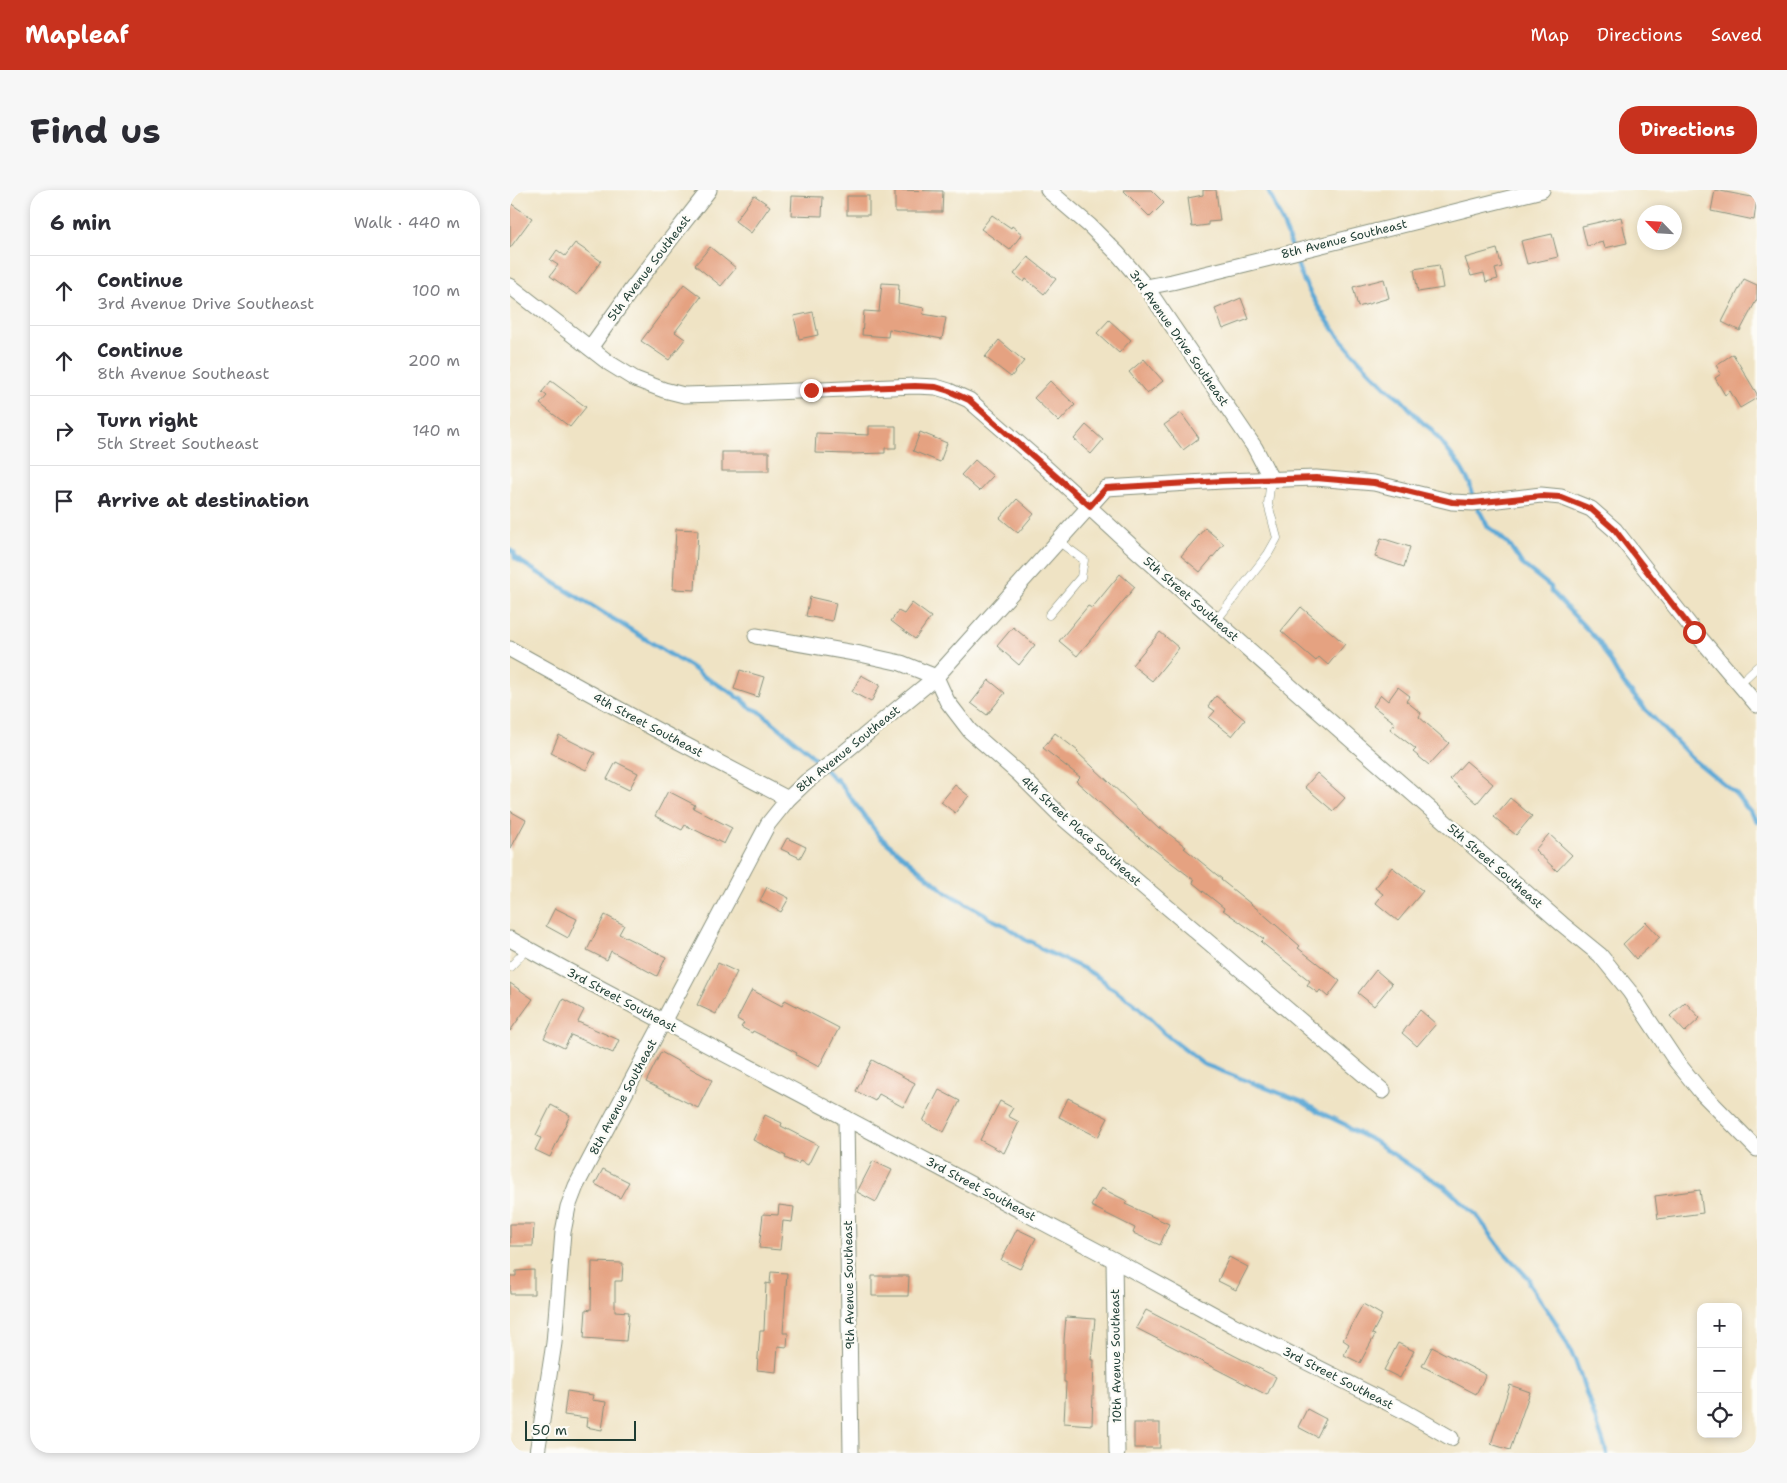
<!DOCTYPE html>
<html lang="en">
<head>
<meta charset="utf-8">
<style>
  body { margin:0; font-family:"Shantell Sans",sans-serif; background:#f7f7f7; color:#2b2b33 }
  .controls { position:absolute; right:15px; bottom:15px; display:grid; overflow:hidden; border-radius:10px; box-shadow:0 2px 8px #0003 }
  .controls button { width:45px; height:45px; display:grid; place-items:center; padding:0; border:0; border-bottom:1px solid #e1e1e2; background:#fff; color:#2b2b33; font:25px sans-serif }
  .compass { position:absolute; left:1127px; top:15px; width:45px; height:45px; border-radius:50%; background:#fff; box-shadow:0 2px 8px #0003; rotate:295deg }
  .scale { position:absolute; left:15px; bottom:12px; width:111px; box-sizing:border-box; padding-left:5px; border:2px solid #1f3d34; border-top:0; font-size:14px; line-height:18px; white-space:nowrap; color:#1f3d34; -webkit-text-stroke:4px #fdfcf7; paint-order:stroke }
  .stop { position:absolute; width:15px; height:15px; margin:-11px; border:4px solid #c8321e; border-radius:50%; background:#fff }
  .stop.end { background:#c8321e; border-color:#fff; box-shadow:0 1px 5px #0008 }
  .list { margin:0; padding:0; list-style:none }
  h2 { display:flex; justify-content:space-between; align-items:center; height:65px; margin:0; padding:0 20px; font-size:21px }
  h2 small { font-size:16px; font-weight:400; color:#7c7c81 }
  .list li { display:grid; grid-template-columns:32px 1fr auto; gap:15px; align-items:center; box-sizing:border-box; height:70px; padding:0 20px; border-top:1px solid #e1e1e2 }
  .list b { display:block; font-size:19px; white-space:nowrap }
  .list p { margin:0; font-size:16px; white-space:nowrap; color:#7c7c81 }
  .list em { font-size:16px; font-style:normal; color:#7c7c81 }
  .icon { flex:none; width:28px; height:28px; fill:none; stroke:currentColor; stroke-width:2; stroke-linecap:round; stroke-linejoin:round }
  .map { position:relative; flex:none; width:1247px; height:1263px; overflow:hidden; border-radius:20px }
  header { display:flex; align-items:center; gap:30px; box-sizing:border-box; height:70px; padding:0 25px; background:#c8321e; color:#fff }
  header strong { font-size:24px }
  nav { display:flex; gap:28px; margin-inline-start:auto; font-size:18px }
  .intro { display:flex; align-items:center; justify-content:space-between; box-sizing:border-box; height:120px; padding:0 30px }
  h1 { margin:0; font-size:35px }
  .button { padding:12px 22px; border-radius:20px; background:#c8321e; color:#fff; font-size:18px; font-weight:700 }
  main { display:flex; gap:30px; padding:0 30px }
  aside { flex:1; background:#fff; border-radius:20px; box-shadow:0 2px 8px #0003 }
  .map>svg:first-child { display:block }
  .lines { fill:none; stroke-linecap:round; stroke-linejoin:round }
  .stream { stroke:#5da9d6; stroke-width:4.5 }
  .building { fill:#e5a281 }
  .service-casing { stroke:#87907c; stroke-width:9 }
  .minor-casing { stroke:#87907c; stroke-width:17 }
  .service { stroke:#fff; stroke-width:8 }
  .minor { stroke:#fff; stroke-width:15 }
  .route { stroke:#c8321e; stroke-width:6 }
  .labels { text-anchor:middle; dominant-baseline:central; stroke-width:5; stroke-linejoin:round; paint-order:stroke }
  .street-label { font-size:12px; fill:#1f3d34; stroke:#fdfcf7 }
</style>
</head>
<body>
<header>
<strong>Mapleaf</strong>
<nav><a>Map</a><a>Directions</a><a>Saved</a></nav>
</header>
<div class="intro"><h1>Find us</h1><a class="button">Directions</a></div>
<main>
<aside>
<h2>6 min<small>Walk · 440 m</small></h2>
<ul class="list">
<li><svg class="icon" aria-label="ahead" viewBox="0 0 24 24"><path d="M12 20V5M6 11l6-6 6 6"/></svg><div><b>Continue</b><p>3rd Avenue Drive Southeast</p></div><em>100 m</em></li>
<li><svg class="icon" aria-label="ahead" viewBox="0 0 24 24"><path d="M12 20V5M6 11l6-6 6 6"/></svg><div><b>Continue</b><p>8th Avenue Southeast</p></div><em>200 m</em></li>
<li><svg class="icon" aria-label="right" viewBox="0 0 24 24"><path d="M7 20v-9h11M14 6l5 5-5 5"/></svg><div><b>Turn right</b><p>5th Street Southeast</p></div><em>140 m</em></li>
<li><svg class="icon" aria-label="arrive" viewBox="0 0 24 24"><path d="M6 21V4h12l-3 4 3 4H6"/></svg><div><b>Arrive at destination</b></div></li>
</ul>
</aside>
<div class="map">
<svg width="1247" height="1263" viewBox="0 0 1247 1263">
  <rect width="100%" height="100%" fill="#fdfcf7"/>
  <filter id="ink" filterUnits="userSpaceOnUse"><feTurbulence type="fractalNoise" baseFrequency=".02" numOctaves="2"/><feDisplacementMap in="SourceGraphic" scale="10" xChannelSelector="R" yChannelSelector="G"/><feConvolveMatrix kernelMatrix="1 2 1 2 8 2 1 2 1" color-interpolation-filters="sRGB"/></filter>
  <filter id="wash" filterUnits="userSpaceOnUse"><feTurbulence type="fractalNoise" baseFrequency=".0096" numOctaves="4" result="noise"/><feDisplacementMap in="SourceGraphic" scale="20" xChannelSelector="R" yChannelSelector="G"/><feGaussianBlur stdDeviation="1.12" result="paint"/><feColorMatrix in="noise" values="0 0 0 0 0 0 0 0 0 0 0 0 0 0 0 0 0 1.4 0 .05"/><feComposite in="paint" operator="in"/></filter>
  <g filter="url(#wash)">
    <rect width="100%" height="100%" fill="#efe3c4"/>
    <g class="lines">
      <g class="stream">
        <path d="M 758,0 C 765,16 773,32 779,49 C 784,62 787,76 793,89 C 812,129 841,164 873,194 C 878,200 885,204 891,209 C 898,216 911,234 920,238 L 950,276 L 960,294 L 963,309"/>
        <path d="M 967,316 L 978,337 L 983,340 L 1000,356 L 1012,374 L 1041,397 L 1041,401 L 1089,452 L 1111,490 L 1134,518 L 1182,568 L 1226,604 L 1247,631"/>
        <path d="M 0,360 L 4,363 L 5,368 C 55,400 106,430 156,462 C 165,468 185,477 191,485 L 224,504 L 227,508 L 231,508 L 239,517 L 249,521 L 301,564 L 325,590 L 326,588 L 370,647 L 437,703 L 475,724 L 479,728 L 494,735 L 517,751 L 522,752 L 531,759 L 575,779 L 594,791 L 598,796 L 607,801 L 629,818 L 654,843 L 693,874 L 793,912 L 807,921 L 836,935 L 840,939 L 864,951 L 905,979 L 934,996 L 967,1026 L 992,1060 L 1019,1089 L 1019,1094 L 1045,1131 L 1065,1170 L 1097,1263"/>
      </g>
    </g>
    <g id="blocks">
      <g class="building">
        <path d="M 385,0 L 433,1 L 432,22 L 385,22 Z"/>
        <path d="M 613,0 L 641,0 L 654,13 L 640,27 Z"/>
        <path d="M 693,0 L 706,0 L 710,31 L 698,32 L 698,35 L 682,37 L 678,8 L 693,5 Z"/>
        <path d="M 1205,0 L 1247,8 L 1244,30 L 1201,21 Z"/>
        <path d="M 244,5 L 260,16 L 241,43 L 225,31 Z"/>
        <path d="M 282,6 L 313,7 L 312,26 L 281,25 Z"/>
        <rect x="337" y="6" width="22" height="19"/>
        <path d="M 0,13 L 22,28 L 0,58 Z"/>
        <path d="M 482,25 L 501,38 L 502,36 L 512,44 L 500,60 L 471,39 Z"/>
        <path d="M 1111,27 L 1117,53 L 1095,58 L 1093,52 L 1077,56 L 1072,36 Z"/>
        <path d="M 1042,44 L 1048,67 L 1017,74 L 1011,51 Z"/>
        <path d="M 65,53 L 91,71 L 67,105 L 40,86 L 48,75 L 40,70 L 47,60 L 55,66 Z"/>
        <path d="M 200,57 L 226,78 L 211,96 L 185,75 Z"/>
        <path d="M 987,59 L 992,77 L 985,79 L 988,89 L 976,92 L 974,83 L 961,86 L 955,68 Z"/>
        <path d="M 518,67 L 546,89 L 534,104 L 516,89 L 514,92 L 504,84 Z"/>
        <path d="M 929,75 L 933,98 L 908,102 L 904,79 Z"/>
        <path d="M 874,89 L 879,108 L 848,117 L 843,97 Z"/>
        <path d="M 1234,89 L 1247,95 L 1247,109 L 1230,141 L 1212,132 Z"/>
        <path d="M 372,93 L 389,94 L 388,113 L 414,118 L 413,124 L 436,128 L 432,149 L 379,139 L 378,147 L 352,145 L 354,121 L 369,122 Z"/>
        <path d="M 174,94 L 191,107 L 165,142 L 175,149 L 159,170 L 131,151 Z"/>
        <path d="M 731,108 L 739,129 L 713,139 L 705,119 Z"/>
        <path d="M 303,122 L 308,145 L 289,149 L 284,126 Z"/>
        <path d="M 599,130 L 621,150 L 609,163 L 587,143 Z"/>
        <path d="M 489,150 L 514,171 L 501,187 L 475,167 Z"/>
        <path d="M 1223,164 L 1247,204 L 1247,208 L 1230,218 L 1220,201 L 1215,205 L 1205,188 L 1211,184 L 1206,175 Z"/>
        <path d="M 634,169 L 653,191 L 637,204 L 619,182 Z"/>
        <path d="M 41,191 L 76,217 L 60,237 L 30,214 L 37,206 L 32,202 Z"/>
        <path d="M 540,191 L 565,215 L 549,232 L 524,208 Z"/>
        <path d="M 671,223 L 689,248 L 673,260 L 654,235 Z"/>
        <path d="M 576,235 L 593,250 L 581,264 L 564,249 Z"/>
        <path d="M 359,236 L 386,236 L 386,258 L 375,258 L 375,263 L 340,264 L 305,263 L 306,243 L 359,245 Z"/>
        <path d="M 410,242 L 437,253 L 430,272 L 403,261 Z"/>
        <rect x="212" y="262" width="47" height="19"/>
        <path d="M 465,270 L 483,286 L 469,301 L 451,285 Z"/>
        <path d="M 507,309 L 524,324 L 508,343 L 490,328 Z"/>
        <path d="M 695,338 L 714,354 L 690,382 L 671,366 Z"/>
        <path d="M 166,339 L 188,340 L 185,400 L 163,399 Z"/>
        <path d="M 871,348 L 900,357 L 894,377 L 865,367 Z"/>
        <path d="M 610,384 L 625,397 L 567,466 L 549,451 L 578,416 L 582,418 Z"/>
        <path d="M 300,407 L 326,413 L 322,431 L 296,426 Z"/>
        <path d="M 402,413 L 421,427 L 405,449 L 381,431 L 388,421 L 394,424 Z"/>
        <path d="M 791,417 L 835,454 L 818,475 L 809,467 L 806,471 L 771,441 Z"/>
        <path d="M 503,437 L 525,455 L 509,475 L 487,456 Z"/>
        <path d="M 650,442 L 669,458 L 642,491 L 622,475 Z"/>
        <path d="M 230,480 L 254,487 L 248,507 L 224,499 Z"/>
        <path d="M 351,485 L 370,495 L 361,512 L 342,502 Z"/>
        <path d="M 479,490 L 495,503 L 477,525 L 461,513 Z"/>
        <path d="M 888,497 L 900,506 L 896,511 L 911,523 L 909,527 L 939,553 L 919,575 L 903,562 L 906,559 L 880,539 L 885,533 L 863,516 L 871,505 L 878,511 Z"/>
        <path d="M 706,506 L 735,530 L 722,546 L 699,528 L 705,521 L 698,516 Z"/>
        <path d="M 545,543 L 568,561 L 567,562 L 649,639 L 650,637 L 676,657 L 674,658 L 712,689 L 711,690 L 751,722 L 790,756 L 788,758 L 830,791 L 818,807 L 810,800 L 808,803 L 797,795 L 800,791 L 751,752 L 754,749 L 713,720 L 714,718 L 683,693 L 684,690 L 629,648 L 566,591 L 570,587 L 533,558 Z"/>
        <path d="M 49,545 L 85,563 L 76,580 L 41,563 Z"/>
        <path d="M 956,571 L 983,594 L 967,613 L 940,589 Z"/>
        <path d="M 106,572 L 128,583 L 119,600 L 97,589 Z"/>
        <path d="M 807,583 L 835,608 L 823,621 L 795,597 Z"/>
        <path d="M 445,595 L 459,606 L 445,623 L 431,612 Z"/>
        <path d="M 158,601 L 185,615 L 183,618 L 222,638 L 214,654 L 175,635 L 172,640 L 145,626 Z"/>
        <path d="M 1000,608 L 1022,626 L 1006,645 L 984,627 Z"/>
        <path d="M 0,621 L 16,630 L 0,660 Z"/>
        <path d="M 1039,644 L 1062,665 L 1047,681 L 1025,660 Z"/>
        <path d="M 277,648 L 296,657 L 290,668 L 271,659 Z"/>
        <path d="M 882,677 L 913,701 L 888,731 L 866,713 L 873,704 L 865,698 Z"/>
        <path d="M 257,697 L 279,708 L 271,722 L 250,711 Z"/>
        <path d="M 45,718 L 67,729 L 58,748 L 36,736 Z"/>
        <path d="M 95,725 L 114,735 L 109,744 L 156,767 L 147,786 L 101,761 L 97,770 L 77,760 Z"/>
        <path d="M 1136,732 L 1150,747 L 1126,769 L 1113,754 Z"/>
        <path d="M 208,773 L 227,782 L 206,824 L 187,815 Z"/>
        <path d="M 866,780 L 882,794 L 864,816 L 848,803 Z"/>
        <path d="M 0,793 L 23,809 L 0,841 Z"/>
        <path d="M 242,800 L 272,816 L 275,810 L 329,838 L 309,877 L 286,865 L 287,863 L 243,841 L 242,843 L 231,837 L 234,833 L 227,829 Z"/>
        <path d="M 53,809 L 74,820 L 68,832 L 109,850 L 103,863 L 61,845 L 54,858 L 34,848 Z"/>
        <path d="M 1175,812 L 1190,828 L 1175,842 L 1160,826 Z"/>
        <path d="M 910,820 L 926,834 L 907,856 L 892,843 Z"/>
        <path d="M 151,862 L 202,890 L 188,918 L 136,892 Z"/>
        <path d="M 362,870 L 405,893 L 393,917 L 369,904 L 365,911 L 346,901 Z"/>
        <path d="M 429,900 L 450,911 L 434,942 L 413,931 Z"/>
        <path d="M 558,908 L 598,928 L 588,947 L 549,927 Z"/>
        <path d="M 490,911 L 503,918 L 498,926 L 509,932 L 494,963 L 470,950 Z"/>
        <path d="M 41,915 L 60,925 L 40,967 L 25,960 L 31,948 L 26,945 Z"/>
        <path d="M 255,925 L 272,933 L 271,936 L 308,955 L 298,975 L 290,971 L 288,974 L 275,968 L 276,966 L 243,950 Z"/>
        <path d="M 363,971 L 382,980 L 366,1012 L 347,1002 Z"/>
        <path d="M 93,979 L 119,992 L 110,1008 L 85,994 Z"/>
        <path d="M 591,998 L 617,1011 L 615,1014 L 659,1034 L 650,1055 L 623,1043 L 625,1038 L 581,1016 Z"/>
        <path d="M 1190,1000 L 1193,1023 L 1148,1029 L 1145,1006 Z"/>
        <path d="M 269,1015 L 284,1017 L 282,1032 L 273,1031 L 270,1060 L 249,1058 L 253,1024 L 268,1025 Z"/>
        <path d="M 0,1034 L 24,1034 L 23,1056 L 0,1056 Z"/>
        <path d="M 507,1039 L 526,1048 L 510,1079 L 491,1070 Z"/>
        <path d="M 719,1067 L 738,1077 L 726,1100 L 708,1091 Z"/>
        <path d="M 82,1072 L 113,1073 L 112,1091 L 105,1091 L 105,1121 L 119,1122 L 116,1151 L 74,1148 L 76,1119 L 81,1120 Z"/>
        <path d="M 24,1080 L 24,1104 L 0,1104 L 0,1086 L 6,1086 L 6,1081 Z"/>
        <path d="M 261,1082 L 277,1083 L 273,1143 L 278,1143 L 277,1157 L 268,1156 L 266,1182 L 247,1180 L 250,1141 L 254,1141 L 256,1093 L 260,1094 Z"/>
        <path d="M 362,1086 L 399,1086 L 398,1106 L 362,1106 Z"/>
        <path d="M 853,1114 L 872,1125 L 862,1144 L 865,1145 L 850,1173 L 834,1165 L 839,1154 L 833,1150 Z"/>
        <path d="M 636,1120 L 766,1187 L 757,1205 L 626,1138 Z"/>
        <path d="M 556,1127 L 585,1129 L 581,1170 L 584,1170 L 582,1235 L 554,1233 L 556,1192 L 554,1192 L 554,1150 Z"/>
        <path d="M 888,1153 L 904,1161 L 890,1188 L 874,1180 Z"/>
        <path d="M 922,1157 L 976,1185 L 966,1204 L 912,1176 Z"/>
        <path d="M 1000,1195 L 1020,1202 L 1000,1260 L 981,1254 Z"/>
        <path d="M 57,1201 L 83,1205 L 82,1210 L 96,1212 L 92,1240 L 76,1237 L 77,1228 L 54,1225 Z"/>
        <path d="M 797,1219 L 816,1229 L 807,1247 L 788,1237 Z"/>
        <rect x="624" y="1233" width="26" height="25"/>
      </g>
    </g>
  </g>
  <g filter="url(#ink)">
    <use href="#blocks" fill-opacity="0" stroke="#87907c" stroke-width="1"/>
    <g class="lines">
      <defs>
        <g id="service">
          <path d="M 539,425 L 571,387 L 574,370 L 548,351"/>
          <path d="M 706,431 L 758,364 L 767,348 L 758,314 L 761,289"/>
          <path d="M 1229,494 L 1247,477"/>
          <path d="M 0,777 L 17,759"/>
        </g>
        <g id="minor">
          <path d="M 538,0 L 580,36 L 608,64 L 636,97 L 745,258 L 761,289"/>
          <path d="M 0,96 L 99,173 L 125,189 L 154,200 L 174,205 L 242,203 L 405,196 L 426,197 L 439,201 L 459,210 L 522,265 L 627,361 L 847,555 L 1052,734 L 1090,765 L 1120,802 L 1166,871 L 1191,902 L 1247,959"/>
          <path d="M 636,97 L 662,92 L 756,69 L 1032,0"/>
          <path d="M 80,158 L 122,99 L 199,0"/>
          <path d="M 246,446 L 350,464 L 391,473 L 426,487 L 437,511 L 460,541 L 508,583 L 553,628 L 873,901"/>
          <path d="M 0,459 L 145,539 L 278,609"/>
          <path d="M 0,749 L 56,780 L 604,1070 L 723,1135 L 894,1221 L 941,1248"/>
          <path d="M 336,928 L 341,1263"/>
          <path d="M 604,1070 L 607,1263"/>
          <path d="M 27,1263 L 44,1153 L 53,1042 L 58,1017 L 66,996 L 86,958 L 258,634 L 278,609 L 297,591 L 320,574 L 426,487 L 596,298 L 712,291 L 806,288 L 864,293 L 942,312 L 963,313 L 1031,305 L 1051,307 L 1081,319 L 1105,340 L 1185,442 L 1247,515"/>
        </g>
      </defs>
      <use href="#service" class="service-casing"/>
      <use href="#minor" class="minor-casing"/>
      <use href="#service" class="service"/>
      <use href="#minor" class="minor"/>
    </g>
  </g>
  <g class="lines" filter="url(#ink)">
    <path class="route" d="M 301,200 L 405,196 L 426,197 L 439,201 L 459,210 L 580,316 L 596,298 L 712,291 L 806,288 L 864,293 L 942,312 L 963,313 L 1031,306 L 1051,307 L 1081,319 L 1105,340 L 1184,442"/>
  </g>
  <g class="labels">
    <g class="street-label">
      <text transform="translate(834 49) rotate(-14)">8th Avenue Southeast</text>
      <text transform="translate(139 78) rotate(-53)">5th Avenue Southeast</text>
      <text transform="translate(669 148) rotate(55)">3rd Avenue Drive Southeast</text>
      <text transform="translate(681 409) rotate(41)">5th Street Southeast</text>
      <text transform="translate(138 535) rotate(28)">4th Street Southeast</text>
      <text transform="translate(338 559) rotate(-39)">8th Avenue Southeast</text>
      <text transform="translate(571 641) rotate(42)">4th Street Place Southeast</text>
      <text transform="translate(985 676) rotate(41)">5th Street Southeast</text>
      <text transform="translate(112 810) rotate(28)">3rd Street Southeast</text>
      <text transform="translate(113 907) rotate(-62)">8th Avenue Southeast</text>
      <text transform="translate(471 999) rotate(28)">3rd Street Southeast</text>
      <text transform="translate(339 1095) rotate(-91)">9th Avenue Southeast</text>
      <text transform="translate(606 1166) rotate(-91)">10th Avenue Southeast</text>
      <text transform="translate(828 1188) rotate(27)">3rd Street Southeast</text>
    </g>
  </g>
</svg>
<div class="controls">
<button>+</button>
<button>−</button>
<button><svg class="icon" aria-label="locate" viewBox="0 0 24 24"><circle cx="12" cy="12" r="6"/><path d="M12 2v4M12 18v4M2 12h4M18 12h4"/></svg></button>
</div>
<svg class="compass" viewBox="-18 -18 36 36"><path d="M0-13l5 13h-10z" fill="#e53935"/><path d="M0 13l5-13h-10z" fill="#7c7c81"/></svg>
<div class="scale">50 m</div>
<div class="stop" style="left:1184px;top:442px"></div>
<div class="stop end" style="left:301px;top:200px"></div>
</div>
</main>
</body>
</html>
